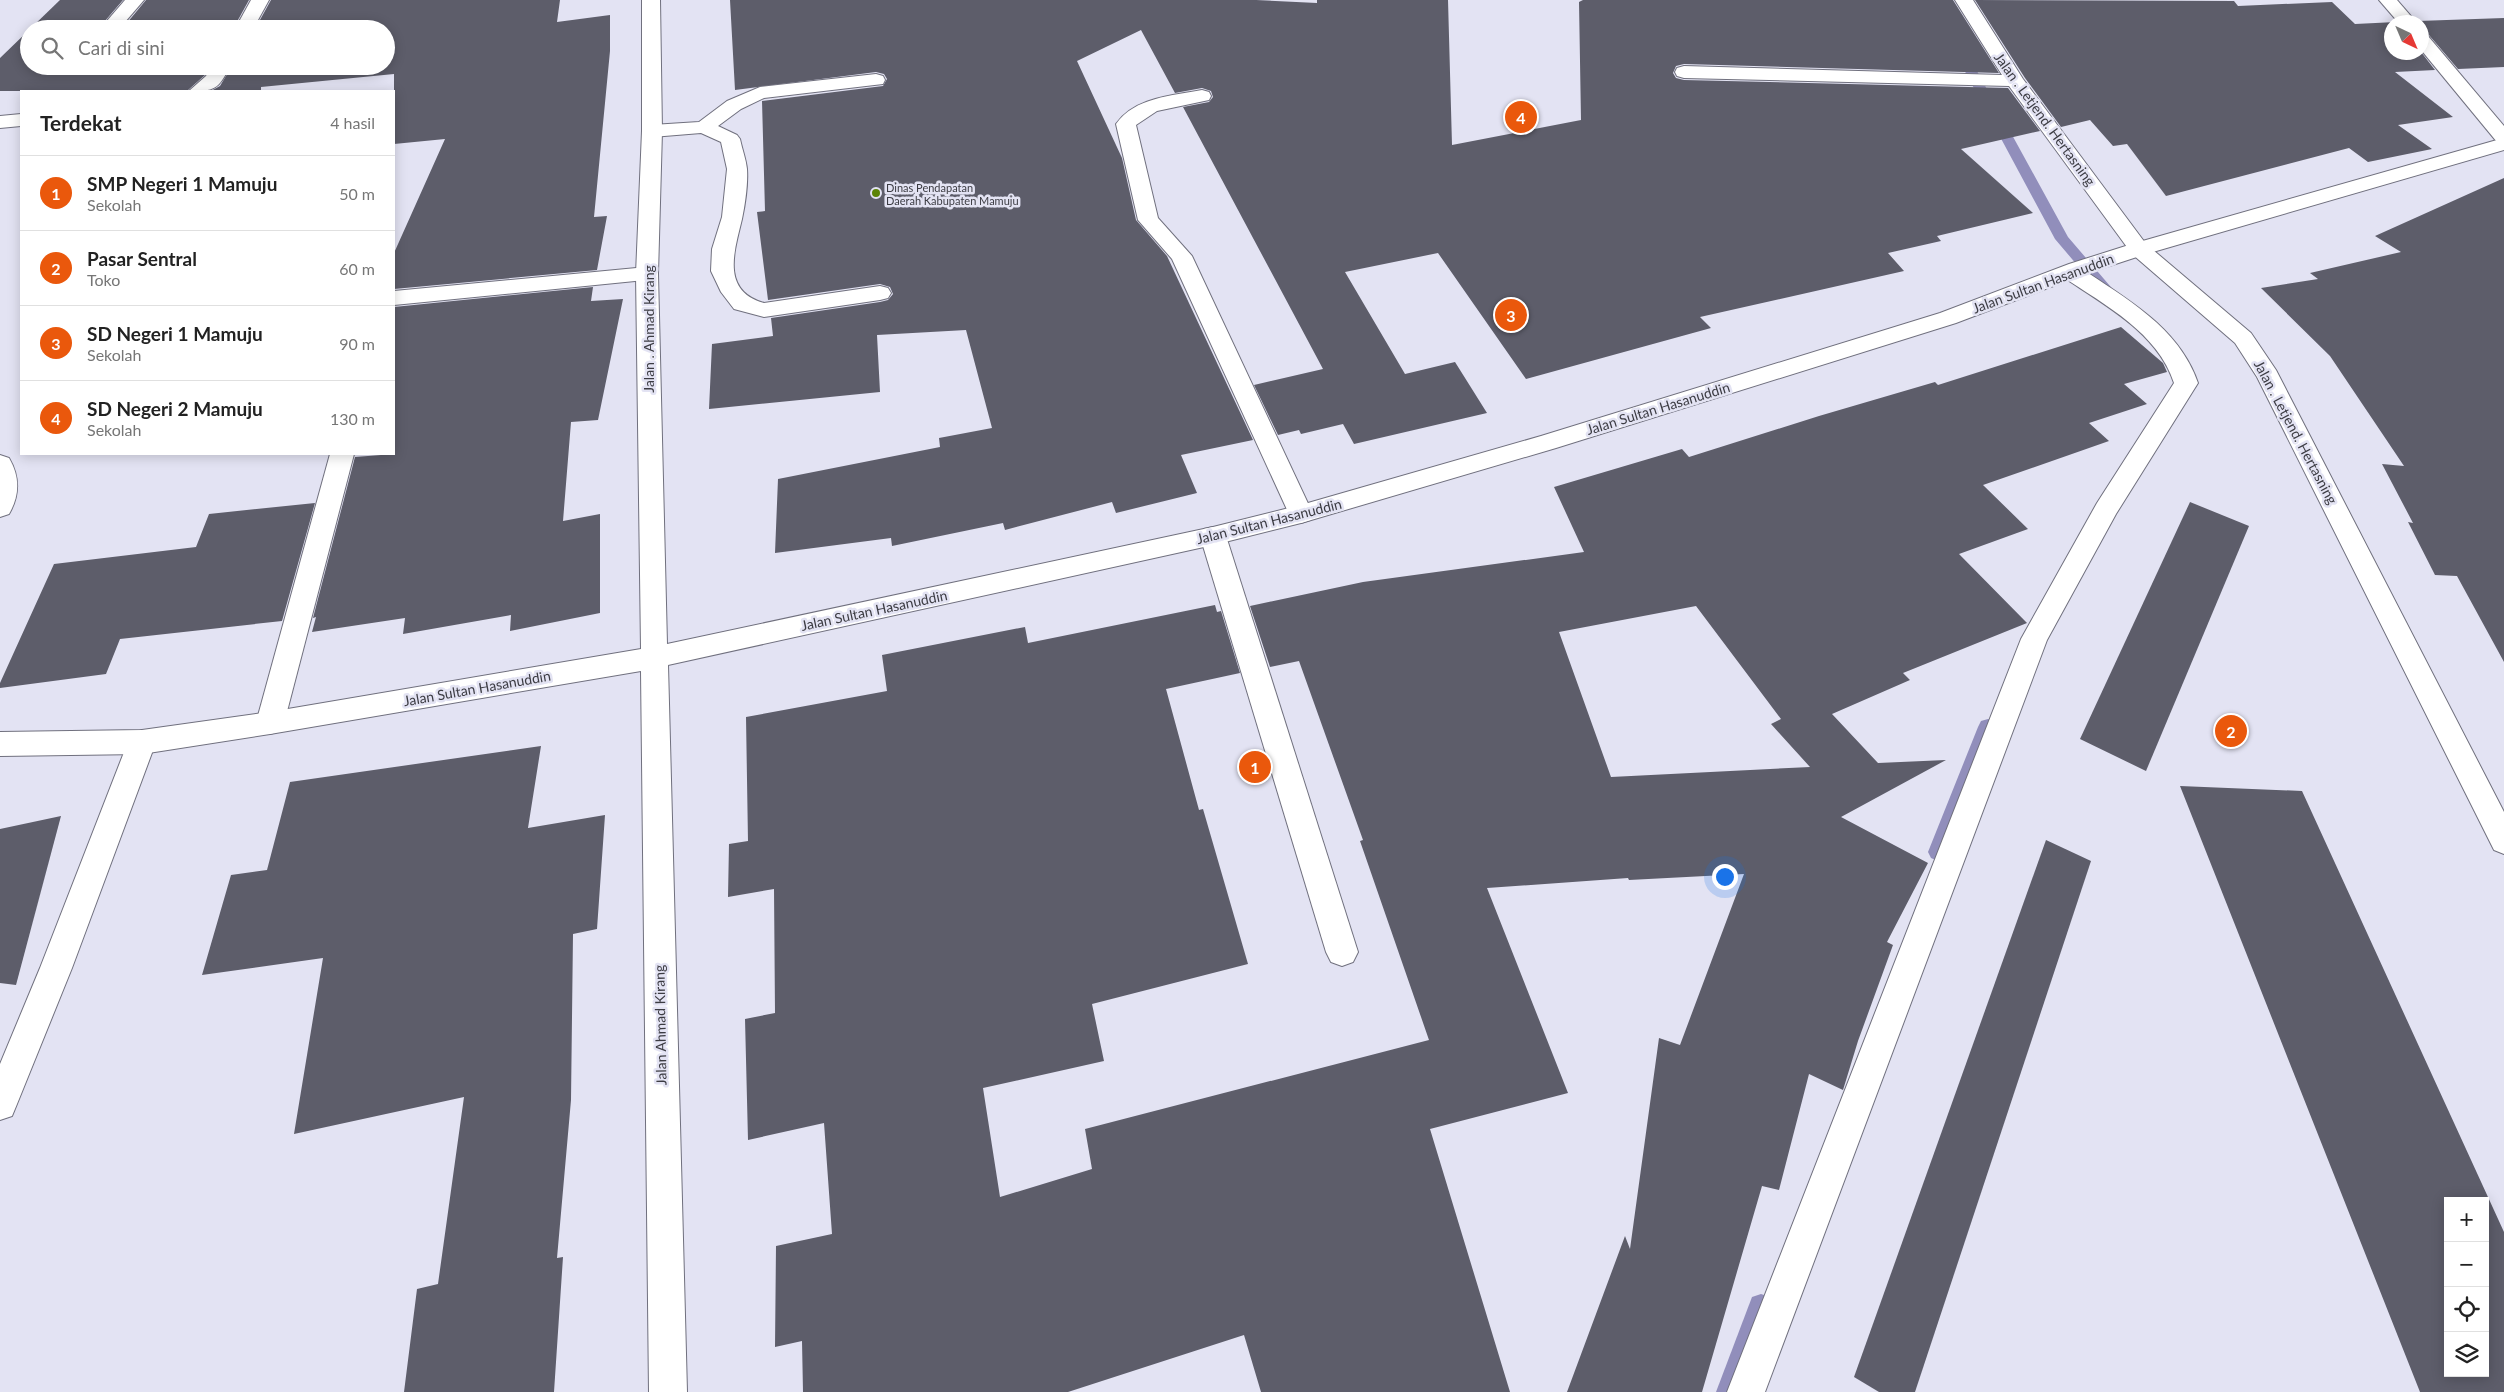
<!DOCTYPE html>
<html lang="id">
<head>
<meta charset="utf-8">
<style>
  body { margin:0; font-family:Lato,sans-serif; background:#f2f2f2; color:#222 }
  .controls { position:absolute; right:15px; bottom:15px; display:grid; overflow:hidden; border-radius:0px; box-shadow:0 2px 12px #0003 }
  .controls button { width:45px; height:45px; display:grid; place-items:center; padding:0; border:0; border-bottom:1px solid #e0e0e0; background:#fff; color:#222; font:25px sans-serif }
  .compass { position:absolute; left:2384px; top:15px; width:45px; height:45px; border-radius:50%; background:#fff; box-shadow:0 2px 12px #0003; rotate:136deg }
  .you { position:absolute; left:1724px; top:876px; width:18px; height:18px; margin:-12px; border:4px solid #fff; border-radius:50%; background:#1a73e8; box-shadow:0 0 0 8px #1a73e833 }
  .badge { display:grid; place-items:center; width:32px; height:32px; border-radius:50%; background:#ea580c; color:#fff; font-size:16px; font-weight:700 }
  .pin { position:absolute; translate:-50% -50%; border:2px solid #fff; box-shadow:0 1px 5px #0006 }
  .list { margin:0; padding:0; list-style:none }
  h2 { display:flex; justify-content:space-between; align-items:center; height:65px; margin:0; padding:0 20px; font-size:21px }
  h2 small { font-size:16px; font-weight:400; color:#767676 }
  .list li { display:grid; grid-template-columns:32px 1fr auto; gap:15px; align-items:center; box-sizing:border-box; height:75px; padding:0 20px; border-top:1px solid #e0e0e0 }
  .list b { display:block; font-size:19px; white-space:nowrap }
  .list p { margin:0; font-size:16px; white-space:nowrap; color:#767676 }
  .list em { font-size:16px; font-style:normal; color:#767676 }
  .icon { flex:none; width:28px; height:28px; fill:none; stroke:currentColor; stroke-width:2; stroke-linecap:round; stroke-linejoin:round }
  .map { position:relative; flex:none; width:2504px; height:1392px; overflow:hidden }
  .search { position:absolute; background:#fff; box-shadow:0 2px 12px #0003; left:20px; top:20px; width:375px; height:55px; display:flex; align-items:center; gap:12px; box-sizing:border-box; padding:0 18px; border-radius:28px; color:#767676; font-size:19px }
  .panel { position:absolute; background:#fff; box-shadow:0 2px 12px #0003; left:20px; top:90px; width:375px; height:365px; border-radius:0px }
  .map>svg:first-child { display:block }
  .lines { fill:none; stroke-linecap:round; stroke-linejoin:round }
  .stream { fill:#918ebb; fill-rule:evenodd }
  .building { fill:#5d5d6a; fill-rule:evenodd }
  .lane-casing { stroke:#70707e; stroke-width:2 }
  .street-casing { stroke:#70707e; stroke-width:2 }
  .secondary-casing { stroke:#70707e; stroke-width:2 }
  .lane { fill:#fff; fill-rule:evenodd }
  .street { fill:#fff; fill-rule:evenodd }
  .secondary { fill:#fff; fill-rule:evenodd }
  .poi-dot { fill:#5c8407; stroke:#e3e3f3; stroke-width:2 }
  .labels { text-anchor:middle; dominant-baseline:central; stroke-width:5; stroke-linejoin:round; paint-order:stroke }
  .far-poi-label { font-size:11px; fill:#3c3c43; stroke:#e3e3f3; text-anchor:start }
  .street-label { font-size:14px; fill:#3c3c43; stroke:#e3e3f3 }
</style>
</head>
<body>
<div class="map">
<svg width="2504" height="1392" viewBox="0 0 2504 1392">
  <rect width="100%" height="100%" fill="#e3e3f3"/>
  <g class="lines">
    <g class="stream">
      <path d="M 1960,47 L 1966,51 L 2068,237 L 2116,293 L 2118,296 L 2116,299 L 2106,299 L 2055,239 L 1954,51 Z"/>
      <path d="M 1988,719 L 1995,721 L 1998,727 L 1948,852 L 1945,858 L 1938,861 L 1931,858 L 1928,852 L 1978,727 L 1981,721 Z"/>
      <path d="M 1761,1294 L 1770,1297 L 1773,1306 L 1742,1392 L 1716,1392 L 1752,1297 Z"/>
    </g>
  </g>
  <g class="building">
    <path d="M 60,0 L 123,0 L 98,29 L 30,29 Z"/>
    <path d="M 146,0 L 249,0 L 233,29 L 122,29 Z"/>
    <path d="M 271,0 L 560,0 L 557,22 L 610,15 L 610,51 L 594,217 L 607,216 L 597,270 L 394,289 L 394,253 L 445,139 L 394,144 L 394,74 L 261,87 L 261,91 L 211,91 L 220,86 L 232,66 L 386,66 L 386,29 L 255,29 Z"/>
    <path d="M 730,0 L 1256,0 L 1317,3 L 1317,0 L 1448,0 L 1452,145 L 1581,120 L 1579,2 L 1583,0 L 1953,0 L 1999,73 L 1684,64 L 1676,66 L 1673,73 L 1676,78 L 1684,80 L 2008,88 L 2040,131 L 1961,149 L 2033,213 L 1937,236 L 1941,241 L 1888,253 L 1904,271 L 1700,317 L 1711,328 L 1526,379 L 1438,253 L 1345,272 L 1405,374 L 1455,362 L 1487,413 L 1354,444 L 1343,424 L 1301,434 L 1299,430 L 1278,435 L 1254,385 L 1323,369 L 1183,107 L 1209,102 L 1213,97 L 1211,91 L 1202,88 L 1175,93 L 1141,30 L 1077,61 L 1122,158 L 1136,220 L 1167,256 L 1253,440 L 1181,455 L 1197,493 L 1116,513 L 1112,502 L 1005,530 L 1003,523 L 892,546 L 891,538 L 775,553 L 778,479 L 940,447 L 939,438 L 992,428 L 966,330 L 877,335 L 880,392 L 709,409 L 712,344 L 773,336 L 771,318 L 880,302 L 888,300 L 893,294 L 890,287 L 880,284 L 768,300 L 757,212 L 765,211 L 762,101 L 883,86 L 887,79 L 884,74 L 876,72 L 735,90 Z"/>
    <path d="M 1975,0 L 2234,1 L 2238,6 L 2332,2 L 2355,24 L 2396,22 L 2392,22 L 2392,52 L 2421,52 L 2435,70 L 2395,72 L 2453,117 L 2398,125 L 2432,149 L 2368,162 L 2349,148 L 2166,196 L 2127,144 L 2113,146 L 2090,120 L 2061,127 L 2025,78 Z"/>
    <path d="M 2504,18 L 2504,67 L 2458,69 L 2429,35 L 2422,33 L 2422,22 L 2418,21 Z"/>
    <path d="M 29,30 L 29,66 L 210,66 L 205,75 L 187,91 L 0,91 L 0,58 Z"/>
    <path d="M 2504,178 L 2504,662 L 2457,576 L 2435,575 L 2408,522 L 2413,523 L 2382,464 L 2404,466 L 2330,356 L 2261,288 L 2318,279 L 2310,273 L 2401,252 L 2375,236 Z"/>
    <path d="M 593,287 L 591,301 L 623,299 L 598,420 L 571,422 L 563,521 L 600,514 L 600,613 L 510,631 L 511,615 L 403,634 L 405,618 L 312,632 L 316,617 L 313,618 L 355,457 L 394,454 L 394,307 Z"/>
    <path d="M 2121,327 L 2163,363 L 2167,372 L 2124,384 L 2147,404 L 2089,423 L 2109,441 L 1983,485 L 2028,529 L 1959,554 L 2027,623 L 1903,673 L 1910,680 L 1832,714 L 1878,763 L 1946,760 L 1841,817 L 1928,863 L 1887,942 L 1893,945 L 1858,1041 L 1843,1090 L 1809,1074 L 1779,1190 L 1762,1186 L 1702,1392 L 1567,1392 L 1625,1236 L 1630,1249 L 1659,1038 L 1680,1045 L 1744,874 L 1629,880 L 1628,878 L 1487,888 L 1568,1093 L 1430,1129 L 1510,1392 L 1261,1392 L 1244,1335 L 1068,1392 L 803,1392 L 802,1341 L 775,1347 L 776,1246 L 832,1234 L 824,1123 L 748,1140 L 745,1019 L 775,1013 L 774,889 L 728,897 L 729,844 L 748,841 L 746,717 L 887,691 L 882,655 L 1025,627 L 1028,643 L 1215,605 L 1217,612 L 1221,611 L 1240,673 L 1166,689 L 1199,810 L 1203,809 L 1248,964 L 1092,1004 L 1104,1061 L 983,1088 L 1000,1197 L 1092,1169 L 1085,1129 L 1429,1040 L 1360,841 L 1363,840 L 1299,661 L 1270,667 L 1250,606 L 1363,582 L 1584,552 L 1554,487 L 1682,449 L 1689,457 L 1819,416 L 1935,382 L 1938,385 ZM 1696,606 L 1781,719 L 1771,724 L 1810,767 L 1611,777 L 1559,632 Z"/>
    <path d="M 2190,502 L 2249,526 L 2146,771 L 2080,739 Z"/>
    <path d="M 315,503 L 282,621 L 120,639 L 106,674 L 0,688 L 0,683 L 54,564 L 196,547 L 209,514 Z"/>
    <path d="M 541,746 L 528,828 L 605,815 L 597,929 L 573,934 L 571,1100 L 557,1258 L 563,1257 L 554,1392 L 404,1392 L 417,1289 L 438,1284 L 464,1097 L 294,1134 L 323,958 L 202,975 L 231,875 L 267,870 L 290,782 Z"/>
    <path d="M 2180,786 L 2302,791 L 2504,1232 L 2504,1392 L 2420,1392 ZM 2448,1201 L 2485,1201 L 2485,1373 L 2448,1373 Z"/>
    <path d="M 61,816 L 16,985 L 0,983 L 0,829 Z"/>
    <path d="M 2046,840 L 2091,861 L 1915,1392 L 1879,1392 L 1854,1377 Z"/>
  </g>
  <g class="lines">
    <defs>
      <g id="lane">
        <path d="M 876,74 L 883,76 L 885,80 L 883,84 L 764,98 L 741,109 L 718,126 L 737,135 L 740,139 C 742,149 746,159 747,169 C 748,184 745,205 742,219 C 734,252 721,291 764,303 L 880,286 L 888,288 L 891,293 L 888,298 L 880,300 L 764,317 L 734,309 L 721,292 L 711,271 L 712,249 L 722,217 L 727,169 L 721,142 L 701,133 L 652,137 L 645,135 L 642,131 L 645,127 L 652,125 L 699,122 L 727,101 L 760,87 Z"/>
        <path d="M 1213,527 L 1222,529 L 1226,536 L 1358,952 L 1353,962 L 1342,966 L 1331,962 L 1326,952 L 1200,536 L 1204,529 Z"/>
      </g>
      <g id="street">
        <path d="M 125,0 L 144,0 L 119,29 L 100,29 Z"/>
        <path d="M 251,0 L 269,0 L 253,29 L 235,29 Z"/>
        <path d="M 1955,0 L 1973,0 L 2023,79 L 2146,244 L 2251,333 L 2276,370 L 2504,812 L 2504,854 L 2494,850 L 2257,377 L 2235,343 L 2132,254 L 2009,86 L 1684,78 L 1677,76 L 1675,72 L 1677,68 L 1684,66 L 2002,75 Z"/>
        <path d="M 2379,0 L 2397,0 L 2416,22 L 2398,22 Z"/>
        <path d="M 2422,35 L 2428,36 L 2504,126 L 2504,144 L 2497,142 L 2422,51 Z"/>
        <path d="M 212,66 L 230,66 C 218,90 215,91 189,91 L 206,76 Z"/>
        <path d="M 1202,90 L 1209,92 L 1211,96 L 1209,100 L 1157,111 L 1136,125 L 1158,218 L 1192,256 L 1313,514 L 1310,520 L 1301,523 L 1292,520 L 1289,514 L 1172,259 L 1138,220 L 1116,124 C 1135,97 1172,96 1202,90 Z"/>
        <path d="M 21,114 L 21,126 L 0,128 L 0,116 Z"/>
        <path d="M 2071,265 L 2079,267 C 2125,298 2179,327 2198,383 L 2116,514 L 2047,640 L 1765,1392 L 1727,1392 L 2021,639 L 2097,503 L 2174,383 C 2158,333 2105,305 2063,277 L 2060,272 L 2063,267 Z"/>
        <path d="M 647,267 L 655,269 L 658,274 L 655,279 L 394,305 L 394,291 Z"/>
        <path d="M 330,454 L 354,454 L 284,723 L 280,731 L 270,734 L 260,731 L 256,723 Z"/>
        <path d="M 0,455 L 9,458 C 20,477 20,495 9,514 L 0,517 Z"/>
        <path d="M 142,730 L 152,734 L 156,742 L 72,968 L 17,1104 L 12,1116 L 0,1120 L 0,1064 L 40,968 L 128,742 L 132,734 Z"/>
      </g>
      <path id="secondary" d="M 642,0 L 660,0 L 662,131 L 658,274 L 667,644 L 1213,527 L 1301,505 L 1541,436 L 1940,313 L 2069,264 L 2132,244 L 2504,138 L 2504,150 L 2146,254 L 2085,274 L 1956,323 L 1556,448 L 1301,523 L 1213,545 L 668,665 L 687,1392 L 649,1392 L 641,671 L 270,734 L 142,754 L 0,756 L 0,732 L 142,730 L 270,712 L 641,649 L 636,274 L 642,131 Z"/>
    </defs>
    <use href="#lane" class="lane-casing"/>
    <use href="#street" class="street-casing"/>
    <use href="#secondary" class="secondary-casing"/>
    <use href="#lane" class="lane"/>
    <use href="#street" class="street"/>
    <use href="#secondary" class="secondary"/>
  </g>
  <circle class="poi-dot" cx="876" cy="193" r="5"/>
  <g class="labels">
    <g class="far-poi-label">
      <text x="886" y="187">Dinas Pendapatan<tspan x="886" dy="13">Daerah Kabupaten Mamuju</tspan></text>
    </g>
    <g class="street-label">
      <text transform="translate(2045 119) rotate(54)">Jalan . Letjend. Hertasning</text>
      <text transform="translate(2043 283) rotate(-20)">Jalan Sultan Hasanuddin</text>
      <text transform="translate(648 329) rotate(-90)">Jalan . Ahmad Kirang</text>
      <text transform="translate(1658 408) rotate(-17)">Jalan Sultan Hasanuddin</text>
      <text transform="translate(2296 432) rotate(62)">Jalan . Letjend. Hertasning</text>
      <text transform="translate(1269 521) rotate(-14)">Jalan Sultan Hasanuddin</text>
      <text transform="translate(874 610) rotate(-12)">Jalan Sultan Hasanuddin</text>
      <text transform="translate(477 688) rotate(-10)">Jalan Sultan Hasanuddin</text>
      <text transform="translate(660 1025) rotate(-91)">Jalan Ahmad Kirang</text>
    </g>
  </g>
</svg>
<div class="controls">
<button>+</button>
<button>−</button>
<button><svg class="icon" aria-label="locate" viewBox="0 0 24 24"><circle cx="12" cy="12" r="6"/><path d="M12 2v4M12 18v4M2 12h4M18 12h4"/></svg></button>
<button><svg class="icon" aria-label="layers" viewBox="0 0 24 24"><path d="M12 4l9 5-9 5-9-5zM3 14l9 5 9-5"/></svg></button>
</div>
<svg class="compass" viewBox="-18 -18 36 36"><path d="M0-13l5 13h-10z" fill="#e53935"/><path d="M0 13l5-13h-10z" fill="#767676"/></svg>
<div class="you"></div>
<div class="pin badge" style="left:1255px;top:767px">1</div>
<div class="pin badge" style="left:2231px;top:731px">2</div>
<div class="pin badge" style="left:1511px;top:315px">3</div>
<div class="pin badge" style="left:1521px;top:117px">4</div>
<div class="search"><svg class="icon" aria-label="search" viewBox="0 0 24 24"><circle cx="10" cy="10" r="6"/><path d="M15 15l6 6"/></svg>Cari di sini</div>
<section class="panel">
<h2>Terdekat<small>4 hasil</small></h2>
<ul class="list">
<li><span class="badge">1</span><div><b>SMP Negeri 1 Mamuju</b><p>Sekolah</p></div><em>50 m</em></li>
<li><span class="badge">2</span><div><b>Pasar Sentral</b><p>Toko</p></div><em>60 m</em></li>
<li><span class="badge">3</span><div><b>SD Negeri 1 Mamuju</b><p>Sekolah</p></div><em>90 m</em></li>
<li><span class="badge">4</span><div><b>SD Negeri 2 Mamuju</b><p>Sekolah</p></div><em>130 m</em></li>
</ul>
</section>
</div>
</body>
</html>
